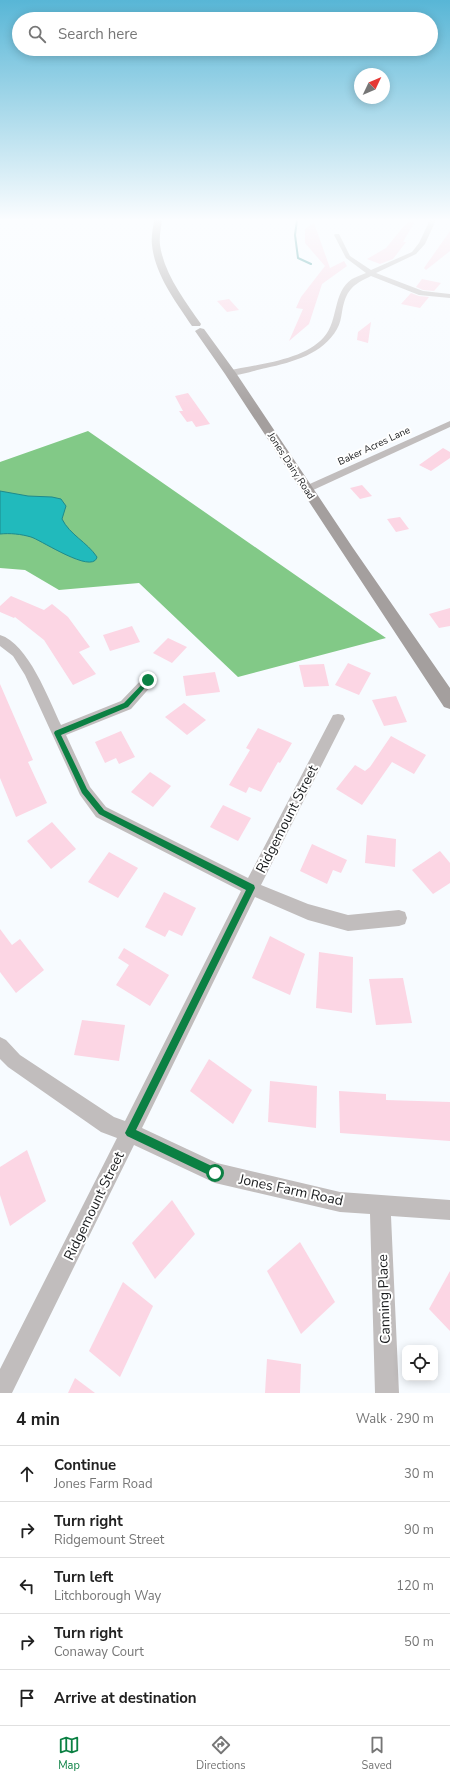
<!DOCTYPE html>
<html lang="en">
<head>
<meta charset="utf-8">
<style>
  body { margin:0; font-family:"Nunito Sans",sans-serif; background:#f6f6f6; color:#222 }
  .controls { position:absolute; right:12px; bottom:12px; display:grid; overflow:hidden; border-radius:8px; box-shadow:0 2px 10px #0003 }
  .controls button { width:36px; height:36px; display:grid; place-items:center; padding:0; border:0; border-bottom:1px solid #e0e0e0; background:#fff; color:#222; font:20px sans-serif }
  .compass { position:absolute; left:354px; top:68px; width:36px; height:36px; border-radius:50%; background:#fff; box-shadow:0 2px 10px #0003; rotate:46deg }
  .stop { position:absolute; width:12px; height:12px; margin:-9px; border:3px solid #0b8043; border-radius:50%; background:#fff }
  .stop.end { background:#0b8043; border-color:#fff; box-shadow:0 1px 4px #0008 }
  .list { margin:0; padding:0; list-style:none }
  h2 { display:flex; justify-content:space-between; align-items:center; height:52px; margin:0; padding:0 16px; font-size:17px }
  h2 small { font-size:13px; font-weight:400; color:#767676 }
  .list li { display:grid; grid-template-columns:26px 1fr auto; gap:12px; align-items:center; box-sizing:border-box; height:56px; padding:0 16px; border-top:1px solid #e0e0e0 }
  .list b { display:block; font-size:15px; white-space:nowrap }
  .list p { margin:0; font-size:13px; white-space:nowrap; color:#767676 }
  .list em { font-size:13px; font-style:normal; color:#767676 }
  .icon { flex:none; width:22px; height:22px; fill:none; stroke:currentColor; stroke-width:2; stroke-linecap:round; stroke-linejoin:round }
  .map { position:relative; flex:none; width:450px; height:1393px; overflow:hidden }
  .search { position:absolute; background:#fff; box-shadow:0 2px 10px #0003; left:12px; right:12px; top:12px; height:44px; display:flex; align-items:center; gap:10px; box-sizing:border-box; padding:0 14px; border-radius:22px; color:#767676; font-size:15px }
  .sheet { height:332px; background:#fff }
  nav { display:flex; justify-content:space-around; align-items:center; box-sizing:border-box; height:56px; border-top:1px solid #e0e0e0; background:#fff; font-size:11px; color:#767676 }
  nav a { display:grid; justify-items:center; gap:2px }
  nav .on { color:#0b8043 }
  .map>svg:first-child { display:block }
  .forest { fill:#82c987 }
  .water { fill:#21babc; stroke:#1f8a8c }
  .lines { fill:none; stroke-linecap:round; stroke-linejoin:round }
  .stream { stroke:#1f8a8c; stroke-width:2 }
  .building { fill:#fcd6e4 }
  .street { fill:#c1bdbd; fill-rule:evenodd }
  .secondary { fill:#a49f9e; fill-rule:evenodd }
  .route { fill:#0b8043 }
  .labels { text-anchor:middle; dominant-baseline:central; stroke-width:4; stroke-linejoin:round; paint-order:stroke }
  .far-street-label { font-size:10px; fill:#191b1d; stroke:#fff }
  .near-street-label { font-size:14px; fill:#191b1d; stroke:#fff }
</style>
</head>
<body>
<div class="map">
<svg width="450" height="1393" viewBox="0 0 450 1393">
  <rect width="100%" height="100%" fill="#f7fbff"/>
  <path class="forest" d="M 88,431 L 386,638 L 238,677 L 139,583 L 59,590 L 25,570 L 0,568 L 0,462 Z"/>
  <path class="water" d="M 0,491 L 28,496 L 52,497 L 61,499 L 66,506 L 62,519 C 70,535 87,542 97,557 C 93,575 41,540 31,537 C 21,534 10,533 0,534 Z"/>
  <g class="lines">
    <path class="stream" d="M 297,220 L 295,235 L 298,258 L 311,264"/>
  </g>
  <g class="building">
    <path d="M 409,220 L 414,223 L 403,242 L 406,242 L 393,259 L 380,264 L 367,259 L 386,248 Z"/>
    <path d="M 314,223 L 330,268 L 344,261 L 347,266 L 322,284 L 309,324 L 289,341 L 303,309 L 296,308 L 301,297 L 325,266 L 305,243 L 305,229 Z"/>
    <path d="M 450,231 L 450,251 L 426,270 L 424,268 Z"/>
    <path d="M 422,279 L 441,283 L 434,291 L 423,290 L 416,287 Z"/>
    <path d="M 411,293 L 419,296 L 429,297 L 420,308 L 401,304 Z"/>
    <path d="M 229,299 L 239,310 L 227,312 L 217,301 Z"/>
    <path d="M 371,322 L 368,343 L 357,340 L 358,332 Z"/>
    <path d="M 188,393 L 210,424 L 196,427 L 192,421 L 187,422 L 179,411 L 183,411 L 175,396 Z"/>
    <path d="M 443,448 L 450,452 L 450,458 L 431,471 L 419,465 Z"/>
    <path d="M 362,485 L 372,496 L 360,499 L 350,488 Z"/>
    <path d="M 400,517 L 409,529 L 396,532 L 387,519 Z"/>
    <path d="M 11,596 L 44,610 L 52,604 L 68,617 L 90,647 L 79,652 L 96,674 L 73,685 L 44,640 L 15,617 L 14,618 L 0,612 L 0,606 Z"/>
    <path d="M 450,608 L 450,626 L 439,628 L 429,614 Z"/>
    <path d="M 132,626 L 140,642 L 110,651 L 103,635 Z"/>
    <path d="M 168,638 L 187,647 L 172,663 L 153,653 Z"/>
    <path d="M 348,663 L 371,673 L 359,695 L 335,685 Z"/>
    <path d="M 324,664 L 329,686 L 304,687 L 299,665 Z"/>
    <path d="M 215,672 L 220,692 L 186,696 L 183,676 Z"/>
    <path d="M 0,684 L 33,760 L 28,762 L 47,803 L 16,817 L 0,778 Z"/>
    <path d="M 396,696 L 407,722 L 384,726 L 372,700 Z"/>
    <path d="M 184,703 L 206,720 L 187,735 L 165,717 Z"/>
    <path d="M 258,728 L 292,743 L 280,763 L 278,762 L 261,792 L 249,787 L 246,793 L 229,785 L 250,750 L 246,748 Z"/>
    <path d="M 121,731 L 135,757 L 119,764 L 116,758 L 105,763 L 95,742 Z"/>
    <path d="M 391,736 L 426,755 L 414,774 L 392,762 L 362,805 L 336,789 L 355,765 L 365,771 L 370,767 Z"/>
    <path d="M 150,772 L 171,786 L 153,807 L 131,792 Z"/>
    <path d="M 223,805 L 251,818 L 238,841 L 210,827 Z"/>
    <path d="M 52,822 L 76,849 L 51,869 L 27,841 Z"/>
    <path d="M 367,835 L 396,839 L 395,867 L 365,863 Z"/>
    <path d="M 312,844 L 347,860 L 341,873 L 333,870 L 327,884 L 300,871 Z"/>
    <path d="M 440,851 L 450,863 L 450,883 L 433,894 L 412,870 Z"/>
    <path d="M 109,852 L 138,868 L 118,898 L 88,882 Z"/>
    <path d="M 164,892 L 196,908 L 182,936 L 169,930 L 165,937 L 145,927 Z"/>
    <path d="M 0,929 L 12,945 L 20,939 L 44,970 L 16,993 L 0,972 Z"/>
    <path d="M 270,936 L 305,954 L 290,995 L 252,978 Z"/>
    <path d="M 124,948 L 169,975 L 150,1006 L 116,985 L 129,965 L 118,958 Z"/>
    <path d="M 319,952 L 353,957 L 352,1013 L 316,1008 Z"/>
    <path d="M 403,978 L 412,1023 L 376,1025 L 369,979 Z"/>
    <path d="M 82,1020 L 125,1025 L 119,1061 L 74,1055 Z"/>
    <path d="M 209,1059 L 252,1090 L 233,1124 L 190,1091 Z"/>
    <path d="M 270,1081 L 317,1086 L 316,1128 L 268,1122 Z"/>
    <path d="M 339,1091 L 386,1094 L 386,1100 L 450,1102 L 450,1141 L 340,1133 Z"/>
    <path d="M 27,1150 L 46,1201 L 10,1226 L 0,1195 L 0,1167 Z"/>
    <path d="M 172,1200 L 195,1234 L 155,1279 L 132,1243 Z"/>
    <path d="M 300,1242 L 335,1302 L 301,1334 L 267,1271 Z"/>
    <path d="M 450,1271 L 450,1331 L 429,1309 Z"/>
    <path d="M 123,1282 L 153,1306 L 120,1377 L 89,1351 Z"/>
    <path d="M 267,1359 L 301,1364 L 300,1393 L 265,1393 Z"/>
    <path d="M 75,1378 L 95,1393 L 68,1393 Z"/>
  </g>
  <g class="lines">
    <g class="street">
      <path d="M 430,220 L 436,220 L 425,244 L 416,254 L 376,273 L 423,291 L 450,294 L 450,298 L 419,295 L 371,276 C 352,285 346,290 342,312 C 341,318 340,324 337,329 C 323,354 293,362 266,368 C 256,370 236,377 227,375 L 227,371 C 257,364 303,361 324,337 C 339,320 332,293 352,279 C 356,277 361,275 366,273 L 346,258 L 334,235 L 335,234 L 339,234 L 350,256 L 371,270 L 412,252 L 419,243 Z"/>
      <path d="M 450,421 L 450,427 L 311,491 L 307,492 L 302,489 L 303,487 Z"/>
      <path d="M 0,635 C 28,643 49,700 61,725 L 121,701 L 143,678 L 148,676 L 153,678 L 154,681 L 153,684 L 131,709 L 66,735 L 90,787 L 106,807 L 248,878 L 333,715 L 338,714 L 343,715 L 345,719 L 261,885 L 308,904 L 348,915 L 399,910 L 405,912 L 407,918 L 405,924 L 399,926 L 348,931 L 308,920 L 255,897 L 142,1128 L 217,1163 L 340,1192 L 450,1200 L 450,1220 L 391,1216 L 399,1393 L 375,1393 L 370,1214 L 340,1212 L 215,1183 L 134,1145 L 12,1393 L 0,1393 L 0,1369 L 117,1138 L 101,1132 L 8,1067 L 0,1059 L 0,1037 L 6,1040 L 20,1055 L 114,1117 L 125,1121 L 241,891 L 96,817 L 80,795 L 25,675 L 13,656 L 0,646 Z"/>
    </g>
    <g class="secondary">
      <path d="M 154,220 L 162,220 C 161,228 159,237 160,245 C 164,274 185,301 201,324 L 200,326 L 192,326 C 176,302 155,275 152,245 C 151,237 153,228 154,220 Z"/>
      <path d="M 200,328 L 204,329 L 236,373 L 353,548 L 450,688 L 450,709 L 444,707 L 225,374 L 195,331 Z"/>
    </g>
  </g>
  <linearGradient id="sky" x2="0" y2="1"><stop stop-color="#58b6d6"/><stop offset="0.53" stop-color="#fbfdff"/><stop offset="1" stop-color="#fbfdff" stop-opacity="0"/></linearGradient>
  <rect width="450" height="415" fill="url(#sky)"/>
  <path class="route" d="M 148,678 L 151,680 L 150,682 L 128,707 L 61,735 L 87,789 L 104,810 L 254,885 L 255,888 L 136,1130 L 218,1169 L 220,1173 L 218,1176 L 215,1178 L 127,1136 L 125,1133 L 246,890 L 99,814 L 82,793 L 54,733 L 55,731 L 124,703 Z"/>
  <g class="labels">
    <g class="far-street-label">
      <text transform="translate(374 446) rotate(-25)">Baker Acres Lane</text>
      <text transform="translate(291 466) rotate(57)">Jones Dairy Road</text>
    </g>
    <g class="near-street-label">
      <text transform="translate(287 819) rotate(-63)">Ridgemount Street</text>
      <text transform="translate(291 1190) rotate(12)">Jones Farm Road</text>
      <text transform="translate(94 1206) rotate(-64)">Ridgemount Street</text>
      <text transform="translate(384 1299) rotate(-92)">Canning Place</text>
    </g>
  </g>
</svg>
<div class="controls">
<button><svg class="icon" aria-label="locate" viewBox="0 0 24 24"><circle cx="12" cy="12" r="6"/><path d="M12 2v4M12 18v4M2 12h4M18 12h4"/></svg></button>
</div>
<svg class="compass" viewBox="-18 -18 36 36"><path d="M0-13l5 13h-10z" fill="#e53935"/><path d="M0 13l5-13h-10z" fill="#767676"/></svg>
<div class="stop" style="left:215px;top:1173px"></div>
<div class="stop end" style="left:148px;top:680px"></div>
<div class="search"><svg class="icon" aria-label="search" viewBox="0 0 24 24"><circle cx="10" cy="10" r="6"/><path d="M15 15l6 6"/></svg>Search here</div>
</div>
<section class="sheet">
<h2>4 min<small>Walk · 290 m</small></h2>
<ul class="list">
<li><svg class="icon" aria-label="ahead" viewBox="0 0 24 24"><path d="M12 20V5M6 11l6-6 6 6"/></svg><div><b>Continue</b><p>Jones Farm Road</p></div><em>30 m</em></li>
<li><svg class="icon" aria-label="right" viewBox="0 0 24 24"><path d="M7 20v-9h11M14 6l5 5-5 5"/></svg><div><b>Turn right</b><p>Ridgemount Street</p></div><em>90 m</em></li>
<li><svg class="icon" aria-label="left" viewBox="0 0 24 24"><path d="M17 20v-9H6M10 6l-5 5 5 5"/></svg><div><b>Turn left</b><p>Litchborough Way</p></div><em>120 m</em></li>
<li><svg class="icon" aria-label="right" viewBox="0 0 24 24"><path d="M7 20v-9h11M14 6l5 5-5 5"/></svg><div><b>Turn right</b><p>Conaway Court</p></div><em>50 m</em></li>
<li><svg class="icon" aria-label="arrive" viewBox="0 0 24 24"><path d="M6 21V4h12l-3 4 3 4H6"/></svg><div><b>Arrive at destination</b></div></li>
</ul>
</section>
<nav>
<a class="on"><svg class="icon" aria-label="map" viewBox="0 0 24 24"><path d="M3 6l6-2 6 2 6-2v14l-6 2-6-2-6 2zM9 4v14M15 6v14"/></svg>Map</a>
<a><svg class="icon" aria-label="directions" viewBox="0 0 24 24"><path d="M12 3l9 9-9 9-9-9zM9 14v-3h6M13 9l2 2-2 2"/></svg>Directions</a>
<a><svg class="icon" aria-label="saved" viewBox="0 0 24 24"><path d="M7 4h10v16l-5-4-5 4z"/></svg>Saved</a>
</nav>
</body>
</html>
